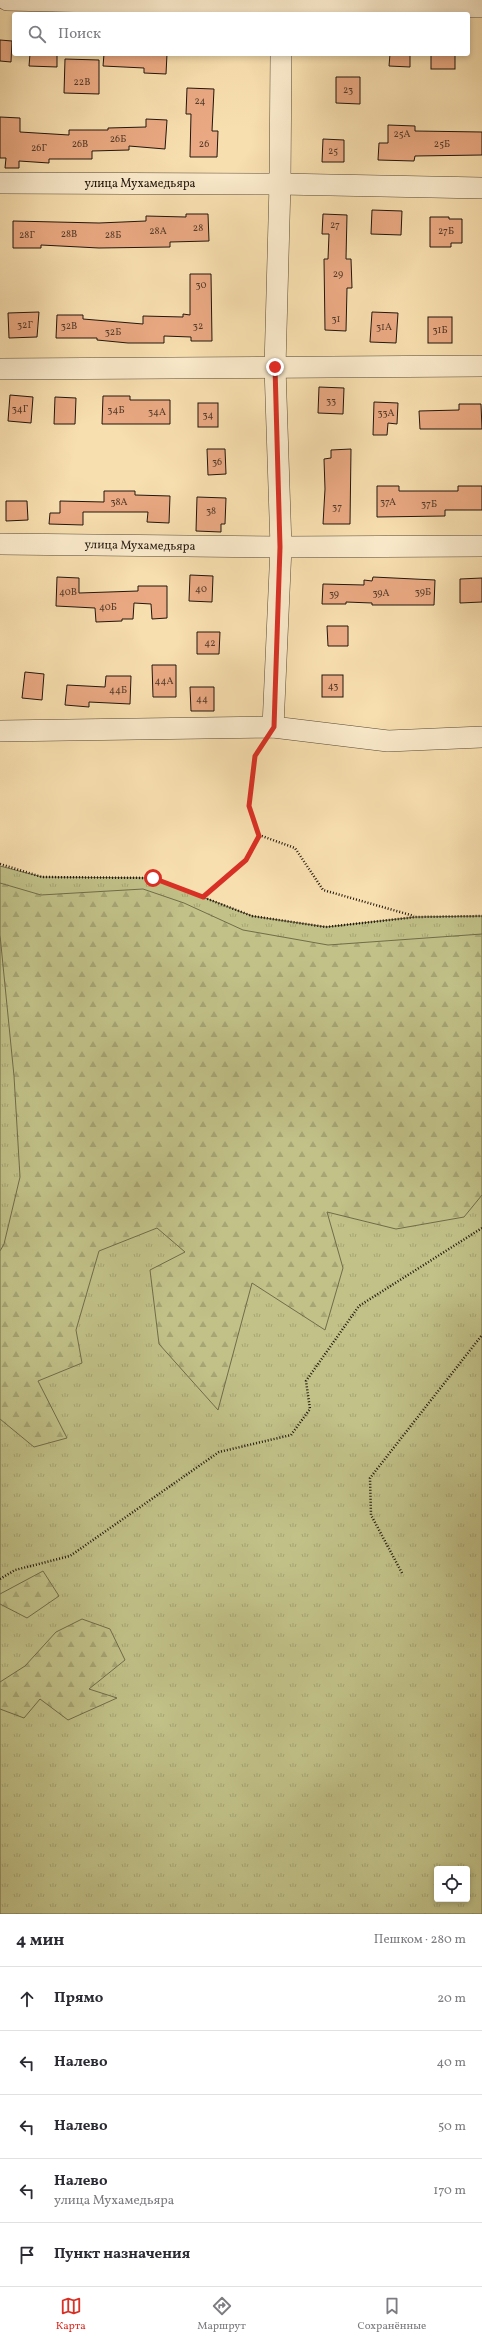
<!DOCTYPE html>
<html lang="ru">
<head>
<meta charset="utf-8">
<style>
  body { margin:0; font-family:Vollkorn,serif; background:#f2f2f3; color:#2b2b33 }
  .controls { position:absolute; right:12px; bottom:12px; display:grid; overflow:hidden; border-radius:4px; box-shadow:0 2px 6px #0003 }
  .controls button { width:36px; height:36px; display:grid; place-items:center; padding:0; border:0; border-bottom:1px solid #e1e1e2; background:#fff; color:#2b2b33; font:20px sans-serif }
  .stop { position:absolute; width:12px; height:12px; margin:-9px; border:3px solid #d93025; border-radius:50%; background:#fff }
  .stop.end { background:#d93025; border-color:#fff; box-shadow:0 1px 4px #0008 }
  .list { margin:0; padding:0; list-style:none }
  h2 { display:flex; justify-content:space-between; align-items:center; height:52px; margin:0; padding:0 16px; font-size:17px }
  h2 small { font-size:13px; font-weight:400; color:#7c7c81 }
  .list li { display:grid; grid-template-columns:26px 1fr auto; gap:12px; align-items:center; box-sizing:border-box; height:64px; padding:0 16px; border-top:1px solid #e1e1e2 }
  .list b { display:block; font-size:15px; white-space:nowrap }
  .list p { margin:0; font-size:13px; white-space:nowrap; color:#7c7c81 }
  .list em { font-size:13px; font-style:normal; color:#7c7c81 }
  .icon { flex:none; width:22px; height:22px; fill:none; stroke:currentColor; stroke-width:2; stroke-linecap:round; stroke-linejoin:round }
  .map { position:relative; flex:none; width:482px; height:1914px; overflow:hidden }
  .search { position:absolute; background:#fff; box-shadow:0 2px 6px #0003; left:12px; right:12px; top:12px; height:44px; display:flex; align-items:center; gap:10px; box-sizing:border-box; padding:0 14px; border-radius:4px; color:#7c7c81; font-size:15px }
  .sheet { height:372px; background:#fff }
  nav { display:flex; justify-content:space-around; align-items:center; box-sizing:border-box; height:56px; border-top:1px solid #e1e1e2; background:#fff; font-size:11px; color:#7c7c81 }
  nav a { display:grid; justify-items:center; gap:2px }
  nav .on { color:#d93025 }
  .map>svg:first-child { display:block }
  .grass { fill:url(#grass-tufts); stroke:#716c4b; fill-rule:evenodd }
  .forest { fill:url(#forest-firs); stroke:#716c4b }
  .building { fill:#eaa982; stroke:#21160e }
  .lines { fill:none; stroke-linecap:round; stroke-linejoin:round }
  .minor-casing { stroke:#574836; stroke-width:22 }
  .path { stroke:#21160e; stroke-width:2.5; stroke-dasharray:1 2; stroke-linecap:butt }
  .minor { stroke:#faeacb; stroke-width:21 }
  .route { stroke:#d93025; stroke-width:5 }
  .labels { text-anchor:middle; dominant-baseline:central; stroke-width:4; stroke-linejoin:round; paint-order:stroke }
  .number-label { font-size:10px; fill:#533b2b }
  .street-label { font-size:12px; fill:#21160e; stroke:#faeacb }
</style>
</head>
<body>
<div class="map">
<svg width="482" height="1914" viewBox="0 0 482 1914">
  <defs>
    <pattern id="grass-tufts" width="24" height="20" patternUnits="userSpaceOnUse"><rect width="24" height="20" fill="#c1c188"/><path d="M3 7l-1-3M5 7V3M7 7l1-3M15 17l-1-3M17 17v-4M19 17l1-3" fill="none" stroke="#a6a574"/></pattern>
    <pattern id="forest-firs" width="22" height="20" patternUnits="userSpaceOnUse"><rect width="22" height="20" fill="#c1c188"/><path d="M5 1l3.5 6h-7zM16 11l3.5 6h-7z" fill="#a6a574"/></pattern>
  </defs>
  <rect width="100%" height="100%" fill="#f8dfaf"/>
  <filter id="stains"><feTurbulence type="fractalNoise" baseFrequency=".005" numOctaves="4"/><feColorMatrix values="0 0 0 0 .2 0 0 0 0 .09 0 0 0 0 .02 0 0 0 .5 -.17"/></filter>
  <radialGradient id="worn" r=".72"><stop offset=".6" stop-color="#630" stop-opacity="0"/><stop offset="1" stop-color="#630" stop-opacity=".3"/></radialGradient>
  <path class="grass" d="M 0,866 L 42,877 L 153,878 L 252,916 L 326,927 L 416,917 L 482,916 L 482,1914 L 0,1914 ZM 437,1869 L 467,1869 L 467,1899 L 437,1899 Z"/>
  <g class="forest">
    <path d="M 0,883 L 41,895 L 143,889 L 184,903 L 243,930 L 328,945 L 482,934 L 482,1195 L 464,1217 L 396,1229 L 327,1212 L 343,1268 L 325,1330 L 252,1283 L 218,1410 L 159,1344 L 150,1270 L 185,1252 L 157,1228 L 99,1251 L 76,1330 L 82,1363 L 38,1381 L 67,1438 L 34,1447 L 0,1419 L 0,1251 L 4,1244 L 20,1177 L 14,1076 L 0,935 Z"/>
    <path d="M 43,1571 L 59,1596 L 27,1618 L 0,1604 L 0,1594 Z"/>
    <path d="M 82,1619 L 110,1629 L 125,1660 L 89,1689 L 117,1698 L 68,1720 L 40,1699 L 24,1718 L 0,1709 L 0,1682 L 25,1666 L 56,1632 Z"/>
  </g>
  <g class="building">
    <path d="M 0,40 L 12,41 L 11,62 L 0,61 Z"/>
    <path d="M 30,54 L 57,54 L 57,67 L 29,66 Z"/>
    <path d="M 104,54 L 167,54 L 166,74 L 144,73 L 144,68 L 103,66 Z"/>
    <path d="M 390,54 L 410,54 L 410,67 L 389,66 Z"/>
    <rect x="431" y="54" width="24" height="15"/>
    <path d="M 65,59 L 99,60 L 99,94 L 64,93 Z"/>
    <path d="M 336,77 L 360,77 L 360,104 L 336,103 Z"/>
    <path d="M 187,88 L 214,89 L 212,131 L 218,131 L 217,157 L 190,157 L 191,114 L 186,114 Z"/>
    <path d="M 0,117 L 20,118 L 20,132 L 69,135 L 69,130 L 108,130 L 108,128 L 146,127 L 146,119 L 167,120 L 165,149 L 129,146 L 129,150 L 92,151 L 92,159 L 49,159 L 49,163 L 19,161 L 19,168 L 5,168 L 6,158 L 0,158 Z"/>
    <path d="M 388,125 L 415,126 L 415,131 L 482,132 L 482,155 L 415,156 L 414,161 L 378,160 L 379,143 L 388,143 Z"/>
    <path d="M 323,139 L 344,140 L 344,162 L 322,162 Z"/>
    <path d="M 372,210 L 402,211 L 401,235 L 371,234 Z"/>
    <path d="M 186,214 L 208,214 L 209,241 L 170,242 L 170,247 L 99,248 L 41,245 L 41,248 L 13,248 L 13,221 L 99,223 L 146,221 L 146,216 L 186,217 Z"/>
    <path d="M 323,214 L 347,215 L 346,259 L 351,259 L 352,288 L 347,288 L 346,331 L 325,330 L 324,259 L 328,259 L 329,234 L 322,234 Z"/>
    <path d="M 430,217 L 449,217 L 449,219 L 462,219 L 462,243 L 451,243 L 451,247 L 430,247 Z"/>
    <path d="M 190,274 L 211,274 L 212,341 L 191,341 L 191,337 L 164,336 L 164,343 L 128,343 L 97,340 L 97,338 L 56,338 L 57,315 L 83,315 L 83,319 L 143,324 L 143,316 L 183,317 L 183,314 L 190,315 Z"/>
    <path d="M 39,312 L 37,337 L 9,338 L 8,313 Z"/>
    <path d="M 372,312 L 398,313 L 396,343 L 370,342 Z"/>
    <rect x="428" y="317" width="24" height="26"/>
    <path d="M 319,387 L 344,388 L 343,414 L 318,413 Z"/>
    <path d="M 10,395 L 33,397 L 31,423 L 8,421 Z"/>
    <path d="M 103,396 L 130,396 L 130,400 L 170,400 L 170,424 L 102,424 Z"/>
    <path d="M 55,397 L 76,398 L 75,424 L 54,424 Z"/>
    <path d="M 374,402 L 398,403 L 397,424 L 388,423 L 387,435 L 373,435 Z"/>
    <rect x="198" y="403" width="20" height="24"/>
    <path d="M 459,404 L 481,404 L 482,429 L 420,429 L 419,411 L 459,410 Z"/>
    <path d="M 207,449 L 225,449 L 226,474 L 208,475 Z"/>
    <path d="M 351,449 L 350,524 L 323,524 L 325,489 L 324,459 L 331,458 L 331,450 Z"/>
    <path d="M 377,486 L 399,486 L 399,491 L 458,491 L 458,486 L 482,486 L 482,510 L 445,510 L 445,516 L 377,517 Z"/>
    <path d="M 104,491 L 135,491 L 135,495 L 170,496 L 169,523 L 147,522 L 148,512 L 83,512 L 83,525 L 49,524 L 50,513 L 60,513 L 60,501 L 104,502 Z"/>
    <path d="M 197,497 L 226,498 L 225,524 L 221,524 L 221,532 L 196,531 Z"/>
    <path d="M 6,501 L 27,501 L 28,520 L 6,521 Z"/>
    <path d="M 190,575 L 213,576 L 212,602 L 189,601 Z"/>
    <path d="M 57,577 L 79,578 L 79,593 L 138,591 L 138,586 L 167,586 L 167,618 L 152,619 L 151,604 L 134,603 L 133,619 L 122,619 L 122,621 L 96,622 L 95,608 L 56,606 Z"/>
    <path d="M 373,577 L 435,580 L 434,605 L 372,605 L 372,603 L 346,602 L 346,604 L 322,604 L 323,584 L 364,585 L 364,580 L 372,581 Z"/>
    <path d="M 482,578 L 482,602 L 460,603 L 460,579 Z"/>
    <path d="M 327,626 L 348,626 L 348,646 L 328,646 Z"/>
    <path d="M 197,632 L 220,632 L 219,654 L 197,654 Z"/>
    <path d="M 152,665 L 176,665 L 176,697 L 153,697 Z"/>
    <path d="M 25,672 L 44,674 L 42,700 L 22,698 Z"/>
    <rect x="322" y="675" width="21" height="22"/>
    <path d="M 106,676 L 131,676 L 130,704 L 89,702 L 89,707 L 65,705 L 67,685 L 105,687 Z"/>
    <path d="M 190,687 L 214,687 L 214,711 L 191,711 Z"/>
  </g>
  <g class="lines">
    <defs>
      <g id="minor">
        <path d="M 7,0 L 281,6 L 482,7"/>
        <path d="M 0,183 L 280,184 L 482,188"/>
        <path d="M 0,369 L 482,366"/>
        <path d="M 0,544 L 281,547 L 482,546"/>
        <path d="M 273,727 L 281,547 L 275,367 L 280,184 L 281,54"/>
        <path d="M 0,731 L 273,727 L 388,741 L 482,737"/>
      </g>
    </defs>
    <use href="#minor" class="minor-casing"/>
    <g class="path">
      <path d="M 259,835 L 295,848 L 323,890 L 414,916"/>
      <path d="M 0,864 L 42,877 L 153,878 L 252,916 L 326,927 L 416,917 L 482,916"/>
      <path d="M 203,897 L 246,860 L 259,835 L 249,806 L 255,756 L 262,744"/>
      <path d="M 402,1573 L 371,1515 L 370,1478 L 482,1335"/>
      <path d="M 0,1579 L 15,1570 L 70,1556 L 219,1452 L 291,1435 L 310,1409 L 306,1381 L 359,1306 L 482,1228"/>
    </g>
    <use href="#minor" class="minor"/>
  </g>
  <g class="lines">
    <path class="route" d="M 153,878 L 203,897 L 246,860 L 259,836 L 249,806 L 255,756 L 274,727 L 280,547 L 275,367"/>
  </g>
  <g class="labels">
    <g class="number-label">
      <text x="82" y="82">22В</text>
      <text x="348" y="90">23</text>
      <text x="200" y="101">24</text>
      <text x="402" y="134">25А</text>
      <text x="118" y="139">26Б</text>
      <text x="80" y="144">26В</text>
      <text x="204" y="144">26</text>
      <text x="442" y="144">25Б</text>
      <text x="39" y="148">26Г</text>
      <text x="333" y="151">25</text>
      <text x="335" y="225">27</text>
      <text x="198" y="228">28</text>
      <text x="158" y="231">28А</text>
      <text x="446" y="231">27Б</text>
      <text x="69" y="234">28В</text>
      <text x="27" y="235">28Г</text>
      <text x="113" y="235">28Б</text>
      <text x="338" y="274">29</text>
      <text x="201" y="285">30</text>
      <text x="336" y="319">31</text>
      <text x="25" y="325">32Г</text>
      <text x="69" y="326">32В</text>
      <text x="198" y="326">32</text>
      <text x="384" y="327">31А</text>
      <text x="440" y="330">31Б</text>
      <text x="113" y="332">32Б</text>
      <text x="331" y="401">33</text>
      <text x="20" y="409">34Г</text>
      <text x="116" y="410">34Б</text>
      <text x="157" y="412">34А</text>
      <text x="386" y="413">33А</text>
      <text x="208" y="415">34</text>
      <text x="217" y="462">36</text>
      <text x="119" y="502">38А</text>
      <text x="388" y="502">37А</text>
      <text x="429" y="504">37Б</text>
      <text x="337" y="507">37</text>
      <text x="211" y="511">38</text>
      <text x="201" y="589">40</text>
      <text x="68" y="592">40В</text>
      <text x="423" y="592">39Б</text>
      <text x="381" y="593">39А</text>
      <text x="334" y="594">39</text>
      <text x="108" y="607">40Б</text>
      <text x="210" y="643">42</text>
      <text x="164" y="681">44А</text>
      <text x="333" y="686">43</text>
      <text x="118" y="690">44Б</text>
      <text x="202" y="699">44</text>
    </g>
    <g class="street-label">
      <text x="140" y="184">улица Мухамедьяра</text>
      <text transform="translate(140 546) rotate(1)">улица Мухамедьяра</text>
    </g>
  </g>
  <rect width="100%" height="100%" filter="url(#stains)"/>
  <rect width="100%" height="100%" fill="url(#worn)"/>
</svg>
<div class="controls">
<button><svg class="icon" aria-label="locate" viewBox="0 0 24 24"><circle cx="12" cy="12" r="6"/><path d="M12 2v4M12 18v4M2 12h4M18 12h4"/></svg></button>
</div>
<div class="stop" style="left:153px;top:878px"></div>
<div class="stop end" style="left:275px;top:367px"></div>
<div class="search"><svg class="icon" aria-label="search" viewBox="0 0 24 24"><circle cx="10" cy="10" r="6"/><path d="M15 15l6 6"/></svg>Поиск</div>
</div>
<section class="sheet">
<h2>4 мин<small>Пешком · 280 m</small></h2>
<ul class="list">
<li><svg class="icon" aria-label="ahead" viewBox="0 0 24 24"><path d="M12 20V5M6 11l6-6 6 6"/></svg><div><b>Прямо</b></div><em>20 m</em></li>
<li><svg class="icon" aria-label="left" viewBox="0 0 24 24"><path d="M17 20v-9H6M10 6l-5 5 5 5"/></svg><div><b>Налево</b></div><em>40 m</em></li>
<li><svg class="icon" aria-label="left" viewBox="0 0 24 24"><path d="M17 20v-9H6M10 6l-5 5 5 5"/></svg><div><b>Налево</b></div><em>50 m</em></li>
<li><svg class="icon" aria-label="left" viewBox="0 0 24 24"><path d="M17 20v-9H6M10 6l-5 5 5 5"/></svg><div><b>Налево</b><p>улица Мухамедьяра</p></div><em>170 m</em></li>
<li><svg class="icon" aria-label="arrive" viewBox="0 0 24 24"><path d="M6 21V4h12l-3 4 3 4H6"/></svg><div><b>Пункт назначения</b></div></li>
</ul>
</section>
<nav>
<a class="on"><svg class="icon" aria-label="map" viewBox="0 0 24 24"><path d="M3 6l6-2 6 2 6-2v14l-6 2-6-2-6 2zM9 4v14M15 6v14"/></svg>Карта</a>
<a><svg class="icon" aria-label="directions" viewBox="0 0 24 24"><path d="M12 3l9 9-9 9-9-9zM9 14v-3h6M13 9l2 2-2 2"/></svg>Маршрут</a>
<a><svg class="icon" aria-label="saved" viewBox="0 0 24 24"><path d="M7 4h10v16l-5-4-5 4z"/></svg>Сохранённые</a>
</nav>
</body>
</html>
